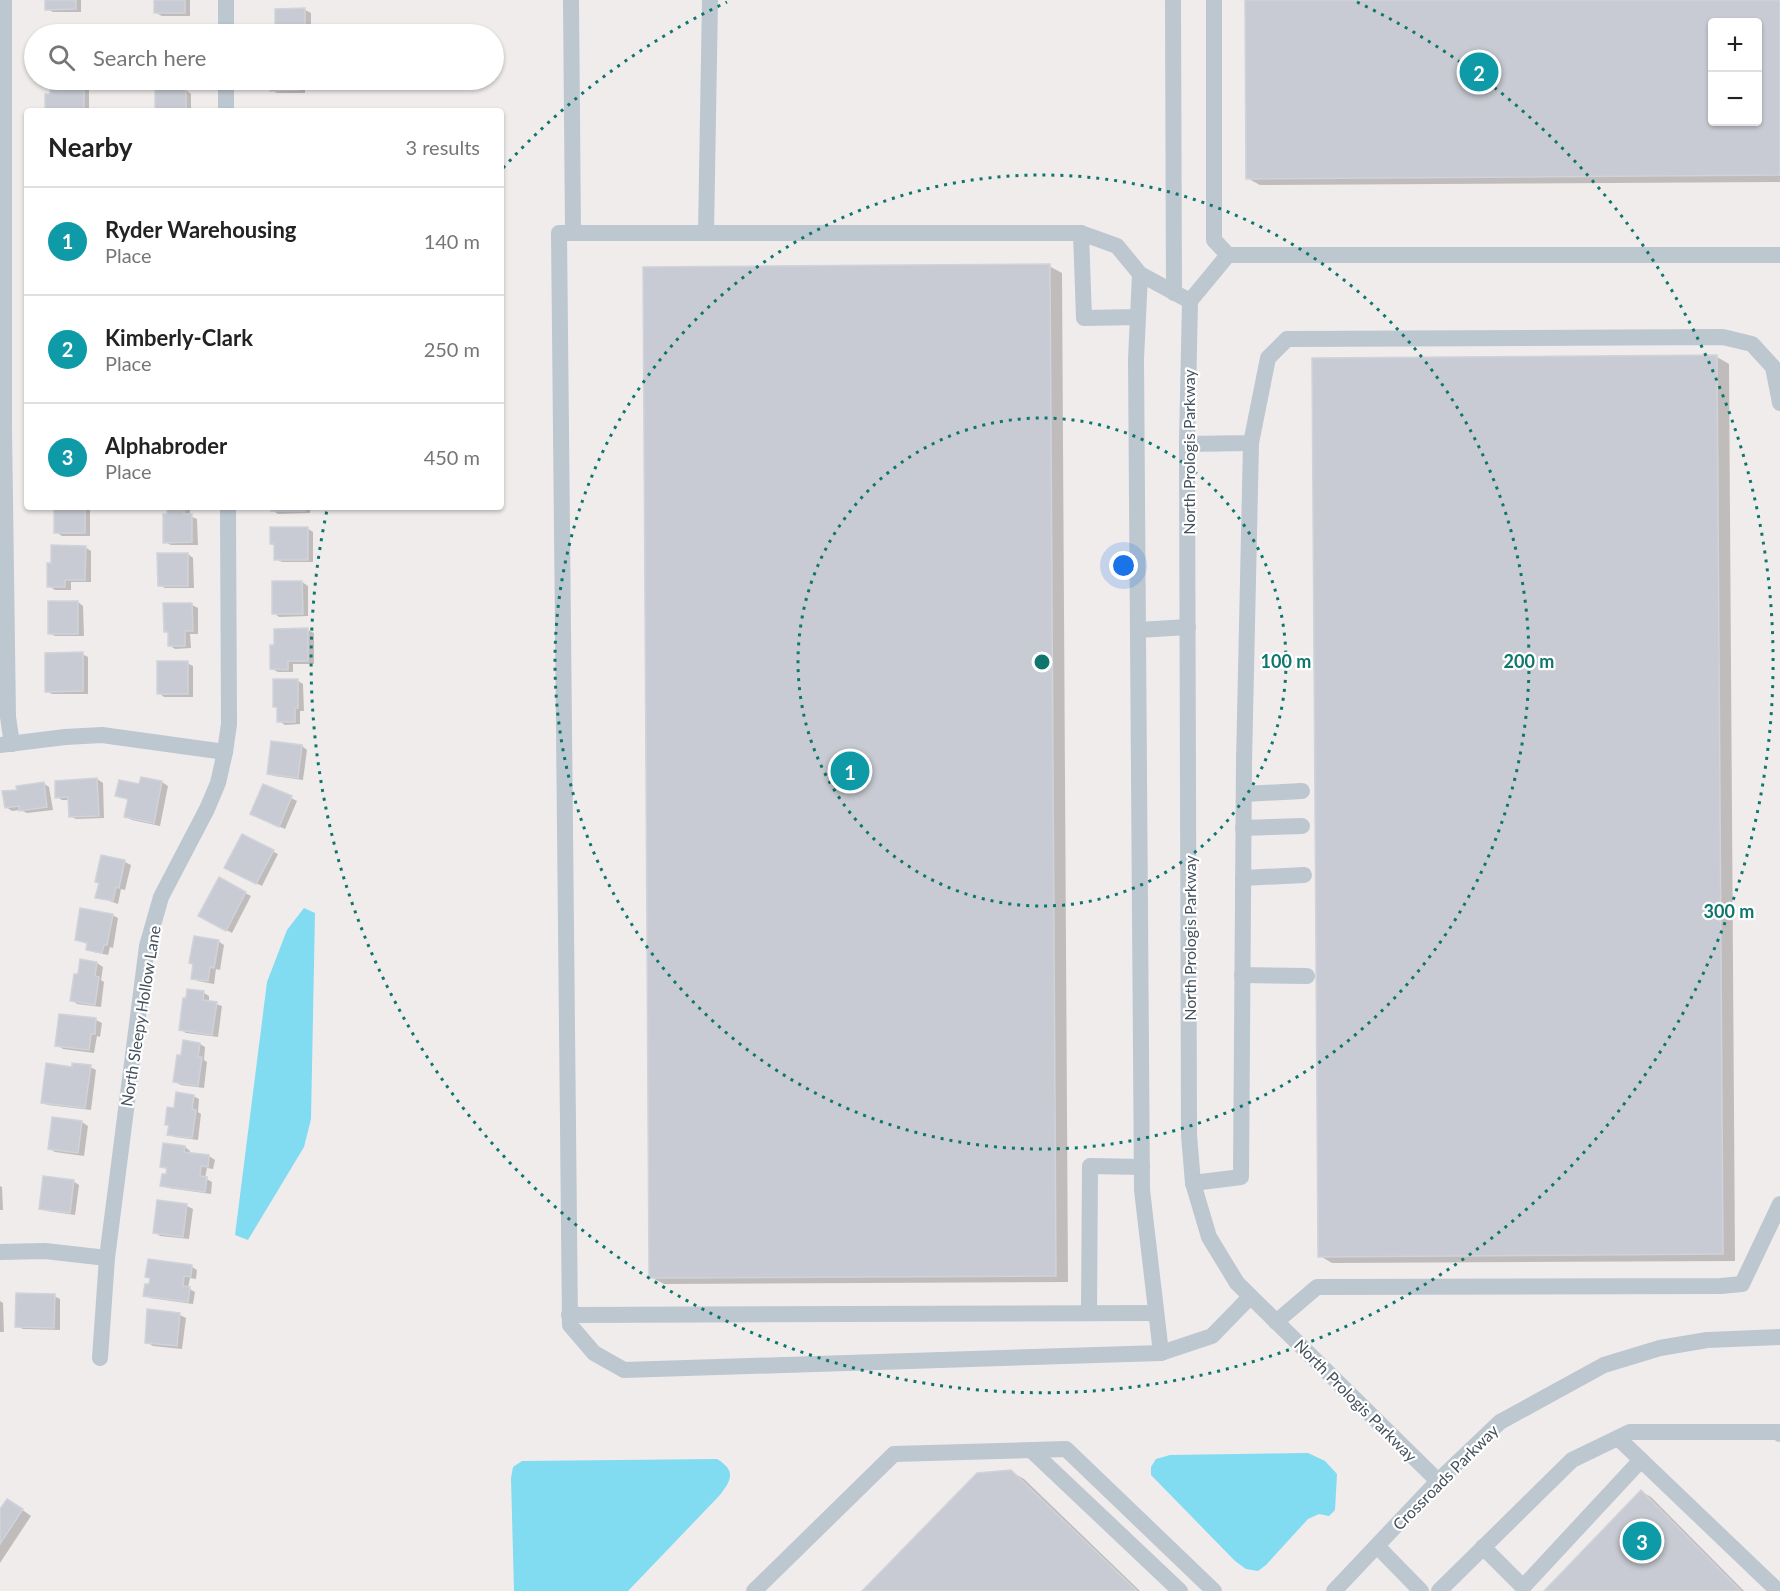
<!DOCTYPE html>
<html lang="en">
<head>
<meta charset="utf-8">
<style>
  body { margin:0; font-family:Lato,sans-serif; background:#f2f2f2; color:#222 }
  .controls { position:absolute; right:18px; top:18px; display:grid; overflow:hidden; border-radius:6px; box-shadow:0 2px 4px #0004 }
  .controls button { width:54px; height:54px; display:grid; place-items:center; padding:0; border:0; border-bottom:2px solid #e0e0e0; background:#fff; color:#222; font:30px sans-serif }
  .you { position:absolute; left:1124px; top:566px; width:21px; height:21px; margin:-15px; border:4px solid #fff; border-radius:50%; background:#1a73e8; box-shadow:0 0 0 9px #1a73e833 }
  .badge { display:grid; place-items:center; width:39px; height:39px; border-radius:50%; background:#0b8043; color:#fff; font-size:20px; font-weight:700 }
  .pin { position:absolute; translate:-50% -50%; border:3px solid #fff; box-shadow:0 2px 6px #0006 }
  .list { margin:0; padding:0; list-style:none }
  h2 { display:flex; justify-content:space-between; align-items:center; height:78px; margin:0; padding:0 24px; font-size:26px }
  h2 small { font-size:20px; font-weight:400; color:#767676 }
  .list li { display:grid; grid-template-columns:39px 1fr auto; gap:18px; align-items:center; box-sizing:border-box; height:108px; padding:0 24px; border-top:2px solid #e0e0e0 }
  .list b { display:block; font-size:22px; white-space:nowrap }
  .list p { margin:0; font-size:20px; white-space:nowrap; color:#767676 }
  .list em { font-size:20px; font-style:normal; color:#767676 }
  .icon { flex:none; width:33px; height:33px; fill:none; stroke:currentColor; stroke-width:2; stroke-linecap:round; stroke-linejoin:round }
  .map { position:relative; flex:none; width:1780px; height:1591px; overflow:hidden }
  .search { position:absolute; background:#fff; box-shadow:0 2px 4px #0004; left:24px; top:24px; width:480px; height:66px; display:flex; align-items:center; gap:15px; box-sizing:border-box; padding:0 21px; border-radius:33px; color:#767676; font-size:22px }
  .panel { position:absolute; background:#fff; box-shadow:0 2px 4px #0004; left:24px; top:108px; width:480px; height:402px; border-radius:6px }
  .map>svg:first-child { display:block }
  .water { fill:#81dbf1 }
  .shadow { fill:#0003; fill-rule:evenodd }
  .building { fill:#c8cbd3; stroke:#d0d3d9; stroke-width:1.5; fill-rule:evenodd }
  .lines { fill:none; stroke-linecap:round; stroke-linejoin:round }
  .minor { stroke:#bcc7d0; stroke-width:16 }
  .ring { fill:none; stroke:#0f766e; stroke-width:3; stroke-dasharray:3 6 }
  .labels { text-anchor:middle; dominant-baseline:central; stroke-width:4.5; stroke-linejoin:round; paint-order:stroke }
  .street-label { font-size:16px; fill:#44505b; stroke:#fff }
  .centre { fill:#0f766e; stroke:#fff; stroke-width:3 }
  .ring-label { font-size:18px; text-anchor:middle; font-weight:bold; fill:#0f766e; stroke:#fff; stroke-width:4.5; stroke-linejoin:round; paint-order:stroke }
</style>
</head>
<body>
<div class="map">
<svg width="1780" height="1591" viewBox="0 0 1780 1591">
  <rect width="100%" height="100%" fill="#f0ecec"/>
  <g class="water">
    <path d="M 304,908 L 315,913 L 311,1119 L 304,1147 L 248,1240 L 235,1235 L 267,982 L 287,930 Z"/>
    <path d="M 1308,1453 L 1325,1461 L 1337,1474 L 1335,1510 L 1329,1516 L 1319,1514 L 1308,1519 L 1266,1565 L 1258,1571 L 1246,1569 L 1235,1561 L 1151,1475 L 1151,1467 L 1156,1459 L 1170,1455 Z"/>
    <path d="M 717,1459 C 737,1471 731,1481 719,1496 L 628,1591 L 514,1591 L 511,1478 L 513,1467 L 522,1461 Z"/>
  </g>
  <g class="shadow">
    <path d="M 47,0 L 81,0 L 81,12 L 53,12 L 47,9 Z"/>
    <path d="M 156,0 L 190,0 L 190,16 L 162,16 L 156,13 Z"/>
    <path d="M 1246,0 L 1780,0 L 1780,182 L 1260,185 L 1247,178 ZM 1712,22 L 1758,22 L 1758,122 L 1712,122 Z"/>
    <path d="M 276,10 L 305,10 L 311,13 L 311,34 L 276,34 Z"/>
    <path d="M 47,31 L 90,31 L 96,34 L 47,34 Z"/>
    <path d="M 51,80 L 83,80 L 89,83 L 89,111 L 47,111 L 52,95 Z"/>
    <path d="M 271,80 L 305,80 L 305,93 L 277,93 L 271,90 Z"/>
    <path d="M 186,90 L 191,94 L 191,111 L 157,111 Z"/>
    <path d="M 1049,266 L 1062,273 L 1068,1282 L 664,1284 L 651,1277 Z"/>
    <path d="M 1717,357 L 1729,364 L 1735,1261 L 1332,1263 L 1320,1256 Z"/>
    <path d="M 56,507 L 90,507 L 90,536 L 62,536 L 56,532 Z"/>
    <path d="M 168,507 L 190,507 L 190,516 L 197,519 L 198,545 L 171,545 L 165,542 Z"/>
    <path d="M 272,507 L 310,507 L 310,513 L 278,514 L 272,510 Z"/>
    <path d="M 307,528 L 313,532 L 313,562 L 282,562 L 276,559 L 276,546 L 271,544 Z"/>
    <path d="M 85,547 L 91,551 L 91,582 L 71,582 L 71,590 L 55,590 L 49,586 Z"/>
    <path d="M 188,554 L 193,558 L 194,588 L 165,588 L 159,585 Z"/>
    <path d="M 302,582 L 308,586 L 308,616 L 279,617 L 274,613 Z"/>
    <path d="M 78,602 L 83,606 L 84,636 L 55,636 L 49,633 Z"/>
    <path d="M 192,605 L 198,608 L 198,634 L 190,634 L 191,648 L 175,649 L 169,645 L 169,633 L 165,631 Z"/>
    <path d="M 308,630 L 314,633 L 314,664 L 293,664 L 293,672 L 278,672 L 272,669 Z"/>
    <path d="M 82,654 L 88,657 L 88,694 L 52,694 L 47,691 Z"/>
    <path d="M 187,663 L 193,666 L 193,697 L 164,697 L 159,693 Z"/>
    <path d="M 298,681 L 303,684 L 304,711 L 300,711 L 300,724 L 285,725 L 279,721 L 279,709 L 275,707 Z"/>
    <path d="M 302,746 L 307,750 L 303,780 L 274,776 L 268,773 Z"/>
    <path d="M 97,779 L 103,783 L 104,818 L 76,819 L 70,816 L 69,800 L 62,800 L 57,797 Z"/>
    <path d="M 142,779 L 162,782 L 168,786 L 160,826 L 132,820 L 126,817 L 129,800 L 117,795 L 141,786 Z"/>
    <path d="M 43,783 L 49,787 L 53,810 L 27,813 L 20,810 L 12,811 L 6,807 L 18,791 Z"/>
    <path d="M 291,798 L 297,801 L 285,829 L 258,817 Z"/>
    <path d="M 243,836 L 278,854 L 262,886 L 226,868 Z"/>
    <path d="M 102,857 L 125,862 L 131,865 L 125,890 L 121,889 L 118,904 L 97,897 Z"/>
    <path d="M 219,880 L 251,896 L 232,933 L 200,916 Z"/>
    <path d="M 112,915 L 118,918 L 113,948 L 110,947 L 108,955 L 93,952 L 88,949 L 88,944 L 77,940 Z"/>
    <path d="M 218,941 L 224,945 L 220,970 L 216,969 L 214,984 L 198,981 L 192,978 L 195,965 Z"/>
    <path d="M 97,963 L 103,967 L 101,980 L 104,982 L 101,1007 L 77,1004 L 72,1000 L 79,976 Z"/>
    <path d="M 204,993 L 209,996 L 209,1002 L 222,1006 L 218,1037 L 186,1033 L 180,1029 Z"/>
    <path d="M 61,1015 L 96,1020 L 102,1023 L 100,1037 L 97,1036 L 94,1053 L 63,1049 L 57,1045 Z"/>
    <path d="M 200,1044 L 205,1047 L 204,1060 L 207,1062 L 204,1088 L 181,1085 L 175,1082 Z"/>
    <path d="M 90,1067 L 96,1070 L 91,1110 L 48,1105 L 42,1102 L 73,1068 Z"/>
    <path d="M 193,1096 L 199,1099 L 198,1112 L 201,1114 L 198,1140 L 175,1137 L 169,1134 L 170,1126 L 166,1124 L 176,1109 Z"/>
    <path d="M 82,1122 L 88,1126 L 84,1156 L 55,1152 L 50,1149 Z"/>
    <path d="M 185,1147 L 190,1151 L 190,1154 L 209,1156 L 215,1160 L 213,1169 L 207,1168 L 205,1178 L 212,1182 L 211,1194 L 168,1188 L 162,1185 L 167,1176 L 168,1170 L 161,1166 Z"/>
    <path d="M 73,1181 L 79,1185 L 75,1215 L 47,1211 L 41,1208 Z"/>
    <path d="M 0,1186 L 2,1187 L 3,1210 L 0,1210 Z"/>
    <path d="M 158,1202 L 187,1206 L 193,1209 L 189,1239 L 160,1236 L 155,1232 Z"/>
    <path d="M 192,1267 L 197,1270 L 196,1279 L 190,1278 L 188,1288 L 195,1292 L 193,1304 L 150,1298 L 145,1295 L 150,1286 L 151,1279 L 147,1276 Z"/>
    <path d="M 54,1296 L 60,1299 L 60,1330 L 23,1329 L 17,1326 Z"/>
    <path d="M 0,1301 L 3,1303 L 4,1332 L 0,1332 Z"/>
    <path d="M 180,1315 L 186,1318 L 182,1349 L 153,1346 L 147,1342 Z"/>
    <path d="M 1010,1471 L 1024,1479 L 1140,1591 L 864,1591 Z"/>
    <path d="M 1642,1492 L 1651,1497 L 1744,1591 L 1546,1591 Z"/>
    <path d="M 17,1506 L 31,1516 L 0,1563 L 0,1512 Z"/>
  </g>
  <g class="building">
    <path d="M 45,0 L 76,0 L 76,9 L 45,10 Z"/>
    <rect x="154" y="0" width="31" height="13"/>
    <path d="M 1245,0 L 1780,0 L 1780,175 L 1246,179 ZM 1712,22 L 1758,22 L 1758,122 L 1712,122 Z"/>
    <path d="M 305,8 L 305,34 L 275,34 L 275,9 Z"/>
    <rect x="46" y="29" width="44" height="5"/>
    <path d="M 50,80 L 84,80 L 84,111 L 45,111 L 45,94 L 50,94 Z"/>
    <path d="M 269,80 L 300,80 L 300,90 L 270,91 Z"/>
    <rect x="155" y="89" width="31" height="22"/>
    <path d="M 1050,264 L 1056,1276 L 649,1278 L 643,267 Z"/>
    <path d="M 1717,355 L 1723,1254 L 1318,1257 L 1312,358 Z"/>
    <rect x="54" y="507" width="31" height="26"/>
    <path d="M 167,507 L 184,507 L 184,514 L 192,514 L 192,542 L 163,543 L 163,514 L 167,514 Z"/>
    <rect x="271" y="507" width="34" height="4"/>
    <path d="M 270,527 L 308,527 L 308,560 L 274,560 L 274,544 L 270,544 Z"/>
    <path d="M 51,545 L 86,546 L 85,580 L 65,580 L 65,587 L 47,587 L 47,563 L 51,563 Z"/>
    <path d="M 157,553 L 188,553 L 188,586 L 158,586 Z"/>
    <path d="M 272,581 L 302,581 L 303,614 L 272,614 Z"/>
    <rect x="48" y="601" width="30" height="33"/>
    <path d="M 163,603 L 192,603 L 193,631 L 185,631 L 185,646 L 168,646 L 168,632 L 164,632 Z"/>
    <path d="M 308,628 L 308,661 L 288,661 L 288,670 L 270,669 L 270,645 L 274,645 L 274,629 Z"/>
    <path d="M 83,652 L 83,691 L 45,692 L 45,653 Z"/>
    <rect x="157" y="661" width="31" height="33"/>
    <path d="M 273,679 L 298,679 L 298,708 L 295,708 L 295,722 L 277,722 L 277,707 L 273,707 Z"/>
    <path d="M 271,741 L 302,745 L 298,778 L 267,774 Z"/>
    <path d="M 141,777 L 162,781 L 154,823 L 124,817 L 128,799 L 115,796 L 119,780 L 139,784 Z"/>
    <path d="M 97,778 L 99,816 L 69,817 L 68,797 L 55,798 L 55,781 Z"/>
    <path d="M 44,782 L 47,807 L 19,811 L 19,806 L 5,808 L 2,791 L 17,790 L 16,786 Z"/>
    <path d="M 263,784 L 292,796 L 279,827 L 250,814 Z"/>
    <path d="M 242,834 L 274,850 L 256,884 L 224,868 Z"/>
    <path d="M 101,855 L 125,860 L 119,888 L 116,887 L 113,901 L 95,898 L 99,883 L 95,882 Z"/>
    <path d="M 219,877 L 246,892 L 226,931 L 198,916 Z"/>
    <path d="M 80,908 L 113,914 L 107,945 L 104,945 L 102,953 L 86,950 L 87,943 L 75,940 Z"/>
    <path d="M 194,936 L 219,940 L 214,968 L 210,967 L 208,981 L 191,979 L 193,964 L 189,963 Z"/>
    <path d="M 80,959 L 97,962 L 95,976 L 99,977 L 95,1005 L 70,1001 L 74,974 L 78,974 Z"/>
    <path d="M 187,989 L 204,991 L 203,1000 L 217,1002 L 212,1035 L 179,1030 L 183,998 L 186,998 Z"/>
    <path d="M 59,1014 L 96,1018 L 95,1034 L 91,1034 L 89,1050 L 55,1046 Z"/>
    <path d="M 183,1040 L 200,1043 L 198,1057 L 202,1057 L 198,1086 L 173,1082 L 177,1055 L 181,1055 Z"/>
    <path d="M 46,1063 L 72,1067 L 72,1063 L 91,1065 L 85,1108 L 41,1103 Z"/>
    <path d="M 176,1092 L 194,1095 L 192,1109 L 196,1110 L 192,1138 L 167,1135 L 169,1125 L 165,1125 L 167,1107 L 174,1108 Z"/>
    <path d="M 52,1117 L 82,1121 L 78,1153 L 48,1149 Z"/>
    <path d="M 163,1143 L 185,1146 L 184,1152 L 209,1155 L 208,1167 L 201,1166 L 200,1176 L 207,1177 L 205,1192 L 160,1186 L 162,1174 L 166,1174 L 167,1168 L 160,1167 Z"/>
    <path d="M 43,1176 L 74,1180 L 70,1213 L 39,1209 Z"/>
    <path d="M 157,1200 L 187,1204 L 183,1237 L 153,1233 Z"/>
    <path d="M 148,1259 L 192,1265 L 191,1277 L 184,1276 L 183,1286 L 190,1287 L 188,1302 L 143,1296 L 145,1284 L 149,1284 L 150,1278 L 145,1277 Z"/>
    <path d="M 16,1293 L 55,1294 L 54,1328 L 15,1327 Z"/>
    <path d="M 147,1309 L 180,1313 L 177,1346 L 145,1343 Z"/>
    <path d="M 1011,1470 L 1137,1591 L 862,1591 L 977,1473 Z"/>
    <path d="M 1641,1490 L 1741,1591 L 1544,1591 Z"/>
    <path d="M 7,1499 L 23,1509 L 0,1544 L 0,1509 Z"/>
  </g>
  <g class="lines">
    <g class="minor">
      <path d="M 4,0 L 4,429 L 8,717 L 12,744"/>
      <path d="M 226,0 L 226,34"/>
      <path d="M 571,0 L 573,233"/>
      <path d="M 1173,0 L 1174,293"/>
      <path d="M 226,80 L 226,111"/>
      <path d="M 706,233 L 710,0"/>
      <path d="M 1081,233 L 1084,318 L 1138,317"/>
      <path d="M 1228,255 L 1780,255"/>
      <path d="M 1140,274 L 1136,359 L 1142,1190 L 1161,1353"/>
      <path d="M 1190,301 L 1140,274 L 1117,246 L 1081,233 L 559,233 L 570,1325 L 594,1353 L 624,1370 L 1161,1353 L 1212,1336 L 1250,1297"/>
      <path d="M 1190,301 L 1187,444 L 1189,1135 L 1193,1183 L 1209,1237 L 1237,1283 L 1438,1481"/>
      <path d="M 1190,301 L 1228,255 L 1214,240 L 1214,0"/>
      <path d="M 1187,444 L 1251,443 L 1268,358 L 1287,339 L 1723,337 L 1752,344 L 1773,367 L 1780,403"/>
      <path d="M 1138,630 L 1188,627"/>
      <path d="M 0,745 L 65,737 L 102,735 L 225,752"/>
      <path d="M 1244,794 L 1302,791"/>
      <path d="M 1243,828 L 1302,826"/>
      <path d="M 1243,878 L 1304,875"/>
      <path d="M 1242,975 L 1307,976"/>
      <path d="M 1193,1183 L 1241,1177 L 1244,762 L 1251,443"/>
      <path d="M 0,1252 L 45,1251 L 107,1258"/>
      <path d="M 1089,1313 L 1090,1166 L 1142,1167"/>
      <path d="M 569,1315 L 1156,1313"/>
      <path d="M 1276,1322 L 1317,1287 L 1721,1286 L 1742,1284 L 1780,1204"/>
      <path d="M 100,1358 L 107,1258 L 147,946 L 161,897 L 207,809 L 218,783 L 225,752 L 229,724 L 228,507"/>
      <path d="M 1618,1438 L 1778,1591"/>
      <path d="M 1032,1451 L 1180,1591"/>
      <path d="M 1377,1546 L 1421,1591"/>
      <path d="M 1483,1547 L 1523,1587 L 1641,1460"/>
      <path d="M 754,1591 L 894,1454 L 1066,1449 L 1214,1591"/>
      <path d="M 1334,1591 L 1438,1481 L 1500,1422 L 1604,1365 L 1660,1348 L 1707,1340 L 1780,1337"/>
      <path d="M 1439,1591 L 1572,1460 L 1630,1432 L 1778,1432 L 1780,1434"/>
    </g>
  </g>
  <g class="ring">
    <circle cx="1042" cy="662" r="244"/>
    <circle cx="1042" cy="662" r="487"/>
    <path d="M503 168A731 731 0 0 1 727 2M1357 2A731 731 0 1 1 327 510"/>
  </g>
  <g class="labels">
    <g class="street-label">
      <text transform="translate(1188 452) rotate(-90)">North Prologis Parkway</text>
      <text transform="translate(1189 938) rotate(-90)">North Prologis Parkway</text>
      <text transform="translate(140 1016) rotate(-81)">North Sleepy Hollow Lane</text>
      <text transform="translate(1356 1400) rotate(45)">North Prologis Parkway</text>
      <text transform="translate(1445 1477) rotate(-45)">Crossroads Parkway</text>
    </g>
  </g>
  <circle cx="1042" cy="662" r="9" class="centre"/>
  <g class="ring-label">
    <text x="1286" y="668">100 m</text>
    <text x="1529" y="668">200 m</text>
    <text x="1729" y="918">300 m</text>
  </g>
</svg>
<div class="controls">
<button>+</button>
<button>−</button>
</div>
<div class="you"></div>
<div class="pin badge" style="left:850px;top:771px;background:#0f9aa8">1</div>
<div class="pin badge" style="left:1479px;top:72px;background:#0f9aa8">2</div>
<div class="pin badge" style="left:1642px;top:1541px;background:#0f9aa8">3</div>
<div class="search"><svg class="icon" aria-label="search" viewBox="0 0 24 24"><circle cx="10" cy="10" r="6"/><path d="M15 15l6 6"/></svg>Search here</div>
<section class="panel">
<h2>Nearby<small>3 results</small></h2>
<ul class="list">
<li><span class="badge" style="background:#0f9aa8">1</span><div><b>Ryder Warehousing</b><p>Place</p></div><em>140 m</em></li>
<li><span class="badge" style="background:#0f9aa8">2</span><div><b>Kimberly-Clark</b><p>Place</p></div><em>250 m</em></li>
<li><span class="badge" style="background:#0f9aa8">3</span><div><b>Alphabroder</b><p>Place</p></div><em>450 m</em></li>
</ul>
</section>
</div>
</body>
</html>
